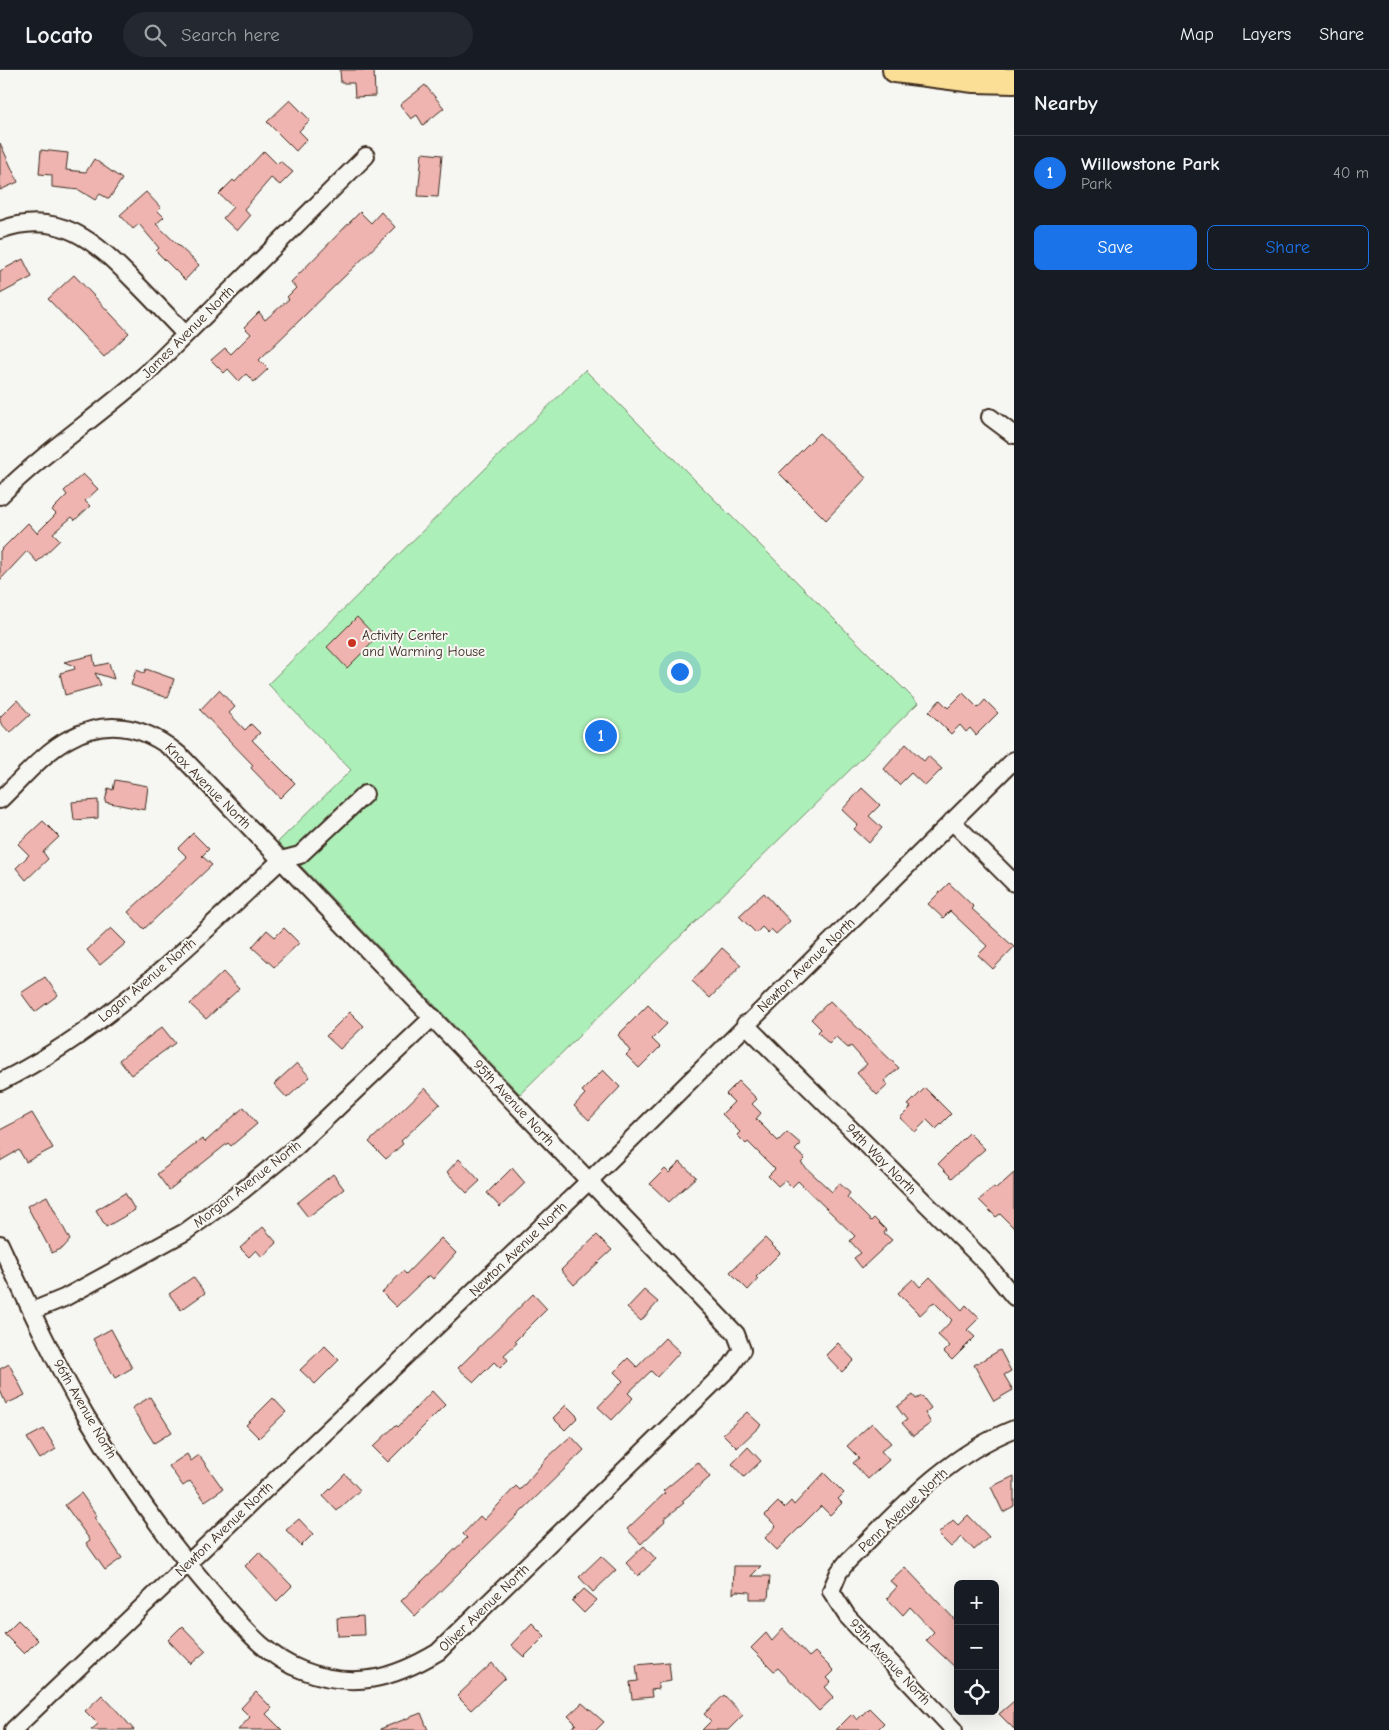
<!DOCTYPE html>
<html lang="en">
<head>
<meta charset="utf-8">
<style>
  body { margin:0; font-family:"Comic Neue",sans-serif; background:#242831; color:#f1f3f6 }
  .controls { position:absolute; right:15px; bottom:15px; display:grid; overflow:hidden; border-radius:8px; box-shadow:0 5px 20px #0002 }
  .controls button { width:45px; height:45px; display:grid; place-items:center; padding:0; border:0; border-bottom:1px solid #363941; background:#171b24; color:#f1f3f6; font:25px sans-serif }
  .you { position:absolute; left:679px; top:601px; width:18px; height:18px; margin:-12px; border:4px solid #fff; border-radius:50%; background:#1a73e8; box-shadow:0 0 0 8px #1a73e833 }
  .badge { display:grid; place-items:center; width:32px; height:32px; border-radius:50%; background:#1a73e8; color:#fff; font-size:16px; font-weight:700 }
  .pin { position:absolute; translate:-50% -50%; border:2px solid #fff; box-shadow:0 1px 5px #0006 }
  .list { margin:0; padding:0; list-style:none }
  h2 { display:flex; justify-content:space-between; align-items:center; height:65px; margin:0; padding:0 20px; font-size:21px }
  h2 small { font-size:16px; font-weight:400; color:#9ea1a6 }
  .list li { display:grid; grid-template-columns:32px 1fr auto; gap:15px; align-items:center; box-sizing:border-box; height:75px; padding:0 20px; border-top:1px solid #363941 }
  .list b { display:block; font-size:19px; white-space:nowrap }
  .list p { margin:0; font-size:16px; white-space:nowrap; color:#9ea1a6 }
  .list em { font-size:16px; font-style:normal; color:#9ea1a6 }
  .actions { display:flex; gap:10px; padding:15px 20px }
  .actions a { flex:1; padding:11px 0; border:1px solid #1a73e8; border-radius:8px; text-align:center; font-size:18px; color:#1a73e8 }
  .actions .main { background:#1a73e8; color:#fff }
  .icon { flex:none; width:28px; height:28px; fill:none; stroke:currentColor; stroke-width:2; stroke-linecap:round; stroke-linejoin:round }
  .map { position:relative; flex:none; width:1014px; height:1660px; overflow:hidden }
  header { display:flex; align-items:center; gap:30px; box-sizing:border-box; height:70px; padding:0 25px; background:#171b24; border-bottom:1px solid #363941 }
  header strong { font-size:24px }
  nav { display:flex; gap:28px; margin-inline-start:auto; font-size:18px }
  .search { width:350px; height:45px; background:#242831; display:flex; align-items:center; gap:12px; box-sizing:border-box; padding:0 18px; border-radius:28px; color:#9ea1a6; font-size:19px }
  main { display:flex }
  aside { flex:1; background:#171b24 }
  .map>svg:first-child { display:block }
  .green { fill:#adefb8; stroke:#748c6b }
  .building { fill:#efb4af; stroke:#3b2a1e }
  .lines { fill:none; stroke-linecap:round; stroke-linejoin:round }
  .minor-casing { stroke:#3b2a1e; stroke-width:20 }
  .highway-casing { stroke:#3b2a1e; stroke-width:28 }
  .minor { stroke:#f6f6f2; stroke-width:16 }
  .highway { stroke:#fbdf96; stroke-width:24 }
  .poi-dot { fill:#c8321e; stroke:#f6f6f2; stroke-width:2 }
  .labels { text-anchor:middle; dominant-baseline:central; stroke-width:4; stroke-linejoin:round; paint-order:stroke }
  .street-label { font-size:14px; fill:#3b2a1e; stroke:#f6f6f2 }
  .poi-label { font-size:14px; fill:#3b2a1e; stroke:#f6f6f2; text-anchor:start }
</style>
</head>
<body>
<header>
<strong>Locato</strong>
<div class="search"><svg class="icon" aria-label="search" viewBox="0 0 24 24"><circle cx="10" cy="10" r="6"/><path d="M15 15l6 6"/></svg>Search here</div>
<nav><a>Map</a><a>Layers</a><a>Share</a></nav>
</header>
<main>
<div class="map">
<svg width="1014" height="1660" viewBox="0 0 1014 1660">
  <rect width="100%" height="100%" fill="#f6f6f2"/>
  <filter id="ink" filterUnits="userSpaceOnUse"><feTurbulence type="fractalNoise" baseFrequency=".02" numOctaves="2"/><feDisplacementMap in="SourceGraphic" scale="10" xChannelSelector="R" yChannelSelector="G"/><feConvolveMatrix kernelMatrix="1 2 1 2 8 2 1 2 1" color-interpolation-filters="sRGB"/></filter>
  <g filter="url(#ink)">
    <path class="green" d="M 585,300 L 918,633 L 520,1024 L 278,772 L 351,700 L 268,614 Z"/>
    <g class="building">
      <path d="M 340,0 L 374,0 L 375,26 L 355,27 L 354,13 L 341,13 Z"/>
      <path d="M 425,15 L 444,38 L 423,55 L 417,45 L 411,49 L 400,35 Z"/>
      <path d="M 290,30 L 310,50 L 299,61 L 307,69 L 296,81 L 267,52 Z"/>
      <path d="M 0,73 L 18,112 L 0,120 Z"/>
      <path d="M 41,80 L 68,83 L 66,100 L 86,102 L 94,89 L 122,109 L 109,129 L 100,124 L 95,130 L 79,120 L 52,117 L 52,105 L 39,104 Z"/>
      <path d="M 264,81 L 277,94 L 280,91 L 293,102 L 280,115 L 271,108 L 244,139 L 250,146 L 237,161 L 223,148 L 233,137 L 219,124 L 233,110 L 235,112 Z"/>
      <path d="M 422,83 L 442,85 L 438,127 L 418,126 Z"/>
      <path d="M 146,122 L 161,138 L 158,141 L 164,147 L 156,154 L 199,195 L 185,210 L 156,181 L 159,178 L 139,154 L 133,159 L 120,145 Z"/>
      <path d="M 360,142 L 371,153 L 381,142 L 395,157 L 259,290 L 268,299 L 254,312 L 246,304 L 239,311 L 228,299 L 224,303 L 211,290 L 225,278 L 231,284 L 251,264 L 244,257 L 259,242 L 265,250 L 289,229 L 287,227 L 296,218 L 291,212 Z"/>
      <path d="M 23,189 L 32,207 L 0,224 L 0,201 Z"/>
      <path d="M 74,205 L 129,263 L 104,287 L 48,229 Z"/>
      <path d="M 819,363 L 866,408 L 826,450 L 779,403 Z"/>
      <path d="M 83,404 L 98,419 L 85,431 L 90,436 L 75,450 L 72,447 L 53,463 L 60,470 L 37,492 L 27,481 L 0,510 L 0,481 L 28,453 L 37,463 L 56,444 L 52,440 L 67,425 L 64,421 Z"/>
      <path d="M 357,547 L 377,568 L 347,598 L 327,577 Z"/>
      <path d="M 93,585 L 95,596 L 109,593 L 114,609 L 95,603 L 101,615 L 65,625 L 60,603 L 75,599 L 74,596 L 64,592 Z"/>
      <path d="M 146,599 L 174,609 L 168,628 L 131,615 L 136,600 L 144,603 Z"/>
      <path d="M 219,620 L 235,637 L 229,643 L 245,660 L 251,654 L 260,663 L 252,670 L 295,713 L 280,728 L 251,698 L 253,695 L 200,640 Z"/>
      <path d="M 963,623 L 978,638 L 985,630 L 998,643 L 976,665 L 970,658 L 966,662 L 960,655 L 951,664 L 929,642 L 940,630 L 948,638 Z"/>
      <path d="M 17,630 L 30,645 L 10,663 L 0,652 L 0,647 Z"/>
      <path d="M 906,674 L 924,691 L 928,686 L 942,699 L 925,716 L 911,703 L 899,715 L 884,699 Z"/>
      <path d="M 115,710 L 148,716 L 145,740 L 105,732 L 108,718 L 113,720 Z"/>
      <path d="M 862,718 L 880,735 L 869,746 L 882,758 L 869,773 L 854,759 L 858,755 L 842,740 Z"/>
      <path d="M 98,730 L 98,748 L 74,750 L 72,732 Z"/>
      <path d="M 43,751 L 59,767 L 43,782 L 48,789 L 26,810 L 16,798 L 29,785 L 18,774 Z"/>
      <path d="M 193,763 L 209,779 L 202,786 L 212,795 L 144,859 L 128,842 L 187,787 L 178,778 Z"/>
      <path d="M 949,813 L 974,837 L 972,839 L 1014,877 L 993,899 L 978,885 L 987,876 L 950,841 L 943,848 L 928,834 Z"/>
      <path d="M 764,823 L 790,851 L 776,864 L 771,859 L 768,863 L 762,857 L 756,863 L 739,846 Z"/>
      <path d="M 111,858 L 126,873 L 100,895 L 87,880 Z"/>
      <path d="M 284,858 L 299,873 L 274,897 L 252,877 L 267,860 L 275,867 Z"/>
      <path d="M 722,878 L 741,895 L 710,928 L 692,911 Z"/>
      <path d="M 223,902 L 239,919 L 206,949 L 190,934 Z"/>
      <path d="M 45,907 L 58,925 L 35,942 L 21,923 Z"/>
      <path d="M 830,931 L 899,998 L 884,1011 L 888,1015 L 877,1025 L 857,1003 L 867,994 L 851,976 L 848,978 L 836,967 L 829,974 L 818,962 L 821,959 L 811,949 Z"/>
      <path d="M 648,935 L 667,954 L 652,969 L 660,977 L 639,998 L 626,985 L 630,981 L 618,965 Z"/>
      <path d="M 350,942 L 364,956 L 340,979 L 326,966 Z"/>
      <path d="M 162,957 L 175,973 L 131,1005 L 119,990 Z"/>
      <path d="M 297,993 L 310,1007 L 287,1028 L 274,1014 Z"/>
      <path d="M 603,1000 L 620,1017 L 589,1050 L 574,1036 L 585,1024 L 582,1021 Z"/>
      <path d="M 739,1011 L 757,1029 L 752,1034 L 761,1043 L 756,1049 L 778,1071 L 787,1062 L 801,1074 L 795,1080 L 805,1089 L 801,1093 L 832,1122 L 839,1113 L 850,1123 L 847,1127 L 871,1151 L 874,1148 L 886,1160 L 884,1163 L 892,1170 L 862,1198 L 854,1188 L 861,1183 L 850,1171 L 855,1166 L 798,1111 L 792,1117 L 785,1110 L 778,1116 L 768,1106 L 775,1099 L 748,1072 L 746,1074 L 737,1065 L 740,1062 L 722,1044 L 734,1032 L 726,1024 Z"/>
      <path d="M 425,1018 L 440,1034 L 401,1071 L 403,1074 L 386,1089 L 369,1072 Z"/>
      <path d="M 925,1018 L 951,1044 L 936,1059 L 927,1050 L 915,1062 L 900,1048 L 911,1037 L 908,1035 Z"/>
      <path d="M 244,1037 L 257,1054 L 231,1076 L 228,1073 L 169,1120 L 157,1104 L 202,1069 L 205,1072 Z"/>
      <path d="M 32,1043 L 53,1078 L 26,1092 L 19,1080 L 0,1091 L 0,1060 Z"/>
      <path d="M 969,1063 L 985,1079 L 952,1108 L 938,1094 Z"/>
      <path d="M 459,1089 L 480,1111 L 467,1123 L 447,1102 Z"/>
      <path d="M 680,1092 L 696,1107 L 669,1132 L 650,1114 L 665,1099 L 669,1103 Z"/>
      <path d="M 512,1098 L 525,1113 L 500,1137 L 487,1123 Z"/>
      <path d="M 1014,1103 L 1014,1158 L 1000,1144 L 996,1147 L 979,1130 L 994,1117 L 996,1119 Z"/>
      <path d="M 333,1104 L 344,1119 L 308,1147 L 297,1133 Z"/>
      <path d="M 125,1123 L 135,1140 L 106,1157 L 96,1140 Z"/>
      <path d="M 47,1126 L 70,1170 L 63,1178 L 52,1183 L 27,1136 Z"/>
      <path d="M 263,1157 L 277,1173 L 262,1187 L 256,1180 L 249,1187 L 240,1178 Z"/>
      <path d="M 597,1165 L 612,1180 L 574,1215 L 561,1200 Z"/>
      <path d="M 441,1168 L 456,1183 L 433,1209 L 429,1205 L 396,1237 L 382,1223 L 403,1201 L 406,1204 Z"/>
      <path d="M 765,1168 L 780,1183 L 756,1207 L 758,1209 L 748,1220 L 730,1202 Z"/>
      <path d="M 193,1207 L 205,1223 L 181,1240 L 169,1224 Z"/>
      <path d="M 930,1207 L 962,1240 L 966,1235 L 979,1248 L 967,1260 L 975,1267 L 952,1290 L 944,1282 L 950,1276 L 938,1265 L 952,1250 L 934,1232 L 920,1245 L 898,1223 L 913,1209 L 920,1217 Z"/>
      <path d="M 644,1220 L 658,1232 L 641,1251 L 627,1238 Z"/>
      <path d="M 533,1224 L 547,1239 L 515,1271 L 517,1273 L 504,1285 L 508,1290 L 500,1298 L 494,1292 L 474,1312 L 458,1298 Z"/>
      <path d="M 111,1259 L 132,1298 L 115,1308 L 93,1269 Z"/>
      <path d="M 665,1268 L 680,1282 L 657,1307 L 651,1301 L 628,1323 L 633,1328 L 612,1350 L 598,1337 L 623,1311 L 614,1302 L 628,1288 L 637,1297 Z"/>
      <path d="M 838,1273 L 854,1290 L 842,1302 L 826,1285 Z"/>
      <path d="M 325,1276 L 339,1290 L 315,1314 L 300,1300 Z"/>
      <path d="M 1000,1280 L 1011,1301 L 1004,1305 L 1013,1320 L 994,1331 L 974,1295 Z"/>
      <path d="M 9,1294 L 25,1325 L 6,1334 L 0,1320 L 0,1299 Z"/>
      <path d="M 432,1321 L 445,1335 L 388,1392 L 373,1377 L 396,1355 L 398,1357 Z"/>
      <path d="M 913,1325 L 916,1329 L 922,1326 L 931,1338 L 925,1343 L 931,1353 L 913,1366 L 902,1353 L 907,1350 L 897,1337 Z"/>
      <path d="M 150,1327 L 172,1362 L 154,1373 L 132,1338 Z"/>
      <path d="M 273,1328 L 286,1342 L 259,1368 L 246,1355 Z"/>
      <path d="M 566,1335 L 578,1347 L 565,1360 L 553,1348 Z"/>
      <path d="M 747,1342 L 761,1355 L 737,1378 L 723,1364 Z"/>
      <path d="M 872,1353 L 891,1373 L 881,1381 L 889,1390 L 868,1409 L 853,1393 L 859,1388 L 847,1376 Z"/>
      <path d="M 44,1359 L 56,1379 L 40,1389 L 27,1368 Z"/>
      <path d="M 571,1366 L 584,1380 L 415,1546 L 401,1531 L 467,1468 L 463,1464 L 480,1446 L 484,1450 L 516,1416 L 520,1420 L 547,1388 Z"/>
      <path d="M 748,1377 L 761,1391 L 744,1407 L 732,1394 Z"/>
      <path d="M 187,1384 L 191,1391 L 199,1385 L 223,1419 L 205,1431 L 190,1411 L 183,1416 L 169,1396 Z"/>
      <path d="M 698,1392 L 710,1407 L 682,1431 L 684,1433 L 664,1449 L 665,1451 L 641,1474 L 627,1459 L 665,1423 L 663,1421 Z"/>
      <path d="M 824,1403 L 844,1423 L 838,1429 L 842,1433 L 830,1445 L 821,1436 L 777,1480 L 765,1468 L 776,1456 L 765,1445 L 778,1432 L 784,1438 L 791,1431 L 794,1435 Z"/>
      <path d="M 345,1404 L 360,1420 L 337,1441 L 323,1426 Z"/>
      <path d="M 1014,1406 L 1014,1436 L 1003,1442 L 991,1417 Z"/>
      <path d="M 81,1423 L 97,1446 L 94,1447 L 122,1488 L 105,1500 L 86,1473 L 90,1470 L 65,1435 Z"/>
      <path d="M 968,1445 L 989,1467 L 974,1480 L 962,1467 L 951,1477 L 938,1464 L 953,1450 L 958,1455 Z"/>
      <path d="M 299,1449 L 313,1464 L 301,1476 L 286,1460 Z"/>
      <path d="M 644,1476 L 656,1489 L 638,1506 L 626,1493 Z"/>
      <path d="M 259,1482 L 292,1516 L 277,1531 L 245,1496 Z"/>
      <path d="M 601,1486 L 616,1500 L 593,1522 L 579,1507 Z"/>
      <path d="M 734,1496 L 761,1496 L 751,1506 L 770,1506 L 768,1529 L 750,1529 L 750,1522 L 736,1521 L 733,1524 Z"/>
      <path d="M 905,1497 L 958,1553 L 958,1600 L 926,1570 L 934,1562 L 910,1537 L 903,1545 L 887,1528 L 897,1517 L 890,1511 Z"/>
      <path d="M 584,1519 L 597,1530 L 584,1543 L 572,1531 Z"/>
      <path d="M 363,1546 L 364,1565 L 338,1566 L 337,1548 Z"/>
      <path d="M 18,1550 L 38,1570 L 24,1584 L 4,1564 Z"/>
      <path d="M 532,1553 L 545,1566 L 524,1587 L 511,1575 Z"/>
      <path d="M 182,1556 L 206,1581 L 191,1594 L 168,1570 Z"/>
      <path d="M 783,1559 L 809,1587 L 815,1582 L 834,1601 L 827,1608 L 831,1612 L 825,1617 L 834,1627 L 819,1641 L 778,1598 L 774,1601 L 751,1578 L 766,1563 L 772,1571 Z"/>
      <path d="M 669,1592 L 671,1611 L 658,1613 L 658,1619 L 651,1620 L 652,1627 L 632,1629 L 630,1612 L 638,1611 L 636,1595 Z"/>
      <path d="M 492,1593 L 505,1608 L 471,1640 L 457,1626 Z"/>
      <path d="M 256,1622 L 272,1638 L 266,1644 L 282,1660 L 238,1660 L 250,1647 L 241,1638 Z"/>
      <path d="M 102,1625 L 120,1644 L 134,1660 L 91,1660 L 98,1654 L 85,1641 Z"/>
      <path d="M 724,1625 L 743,1645 L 728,1660 L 702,1660 L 711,1651 L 704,1644 Z"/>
      <path d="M 1014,1631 L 1014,1659 L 999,1644 Z"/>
      <path d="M 582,1633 L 604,1652 L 596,1660 L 569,1660 L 576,1654 L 568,1646 Z"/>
      <path d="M 869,1638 L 884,1653 L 877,1660 L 836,1660 L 852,1644 L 857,1650 Z"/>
      <path d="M 421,1643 L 428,1660 L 380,1660 L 380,1659 Z"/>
    </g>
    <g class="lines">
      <defs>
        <g id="minor">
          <path d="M 0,160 C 59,138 96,172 134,211 C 151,228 168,246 185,264"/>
          <path d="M 990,347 L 1014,365"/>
          <path d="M 0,426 C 45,381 99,346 147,303 L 366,86"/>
          <path d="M 0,730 C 20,711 45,681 69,669 C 110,646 149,658 182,687 L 736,1264 L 742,1280 L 731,1296 L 438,1582 C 393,1609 353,1620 302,1600 C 267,1587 243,1557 219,1530 C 169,1473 125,1411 86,1346 C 54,1291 27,1232 0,1174"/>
          <path d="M 952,751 L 1014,813"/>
          <path d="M 745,954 L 987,1194 L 1014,1227"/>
          <path d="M 0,1012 C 108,959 194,871 281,790 L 300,785 L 365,724"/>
          <path d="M 32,1241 L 64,1228 L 185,1162 L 242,1121 L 296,1077 L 433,947"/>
          <path d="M 13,1660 L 588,1112 L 1014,690"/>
          <path d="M 954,1660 L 847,1546 L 831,1521 L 839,1502 L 847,1492 C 897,1442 946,1386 1014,1359"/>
        </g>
        <path id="highway" d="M 895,0 L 974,10 L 1014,11"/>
      </defs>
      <use href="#minor" class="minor-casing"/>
      <use href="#highway" class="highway-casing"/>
      <use href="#minor" class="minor"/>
      <use href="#highway" class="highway"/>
    </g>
  </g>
  <circle class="poi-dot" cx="352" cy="573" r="5"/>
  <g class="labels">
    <g class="street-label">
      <text transform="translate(188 262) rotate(-45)">James Avenue North</text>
      <text transform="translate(208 716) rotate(45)">Knox Avenue North</text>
      <text transform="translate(806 895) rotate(-44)">Newton Avenue North</text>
      <text transform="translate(147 910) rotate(-40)">Logan Avenue North</text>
      <text transform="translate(514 1033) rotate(47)">95th Avenue North</text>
      <text transform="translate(881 1089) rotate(45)">94th Way North</text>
      <text transform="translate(247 1114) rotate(-38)">Morgan Avenue North</text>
      <text transform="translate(518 1179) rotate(-44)">Newton Avenue North</text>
      <text transform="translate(85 1339) rotate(60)">96th Avenue North</text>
      <text transform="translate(903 1440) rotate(-43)">Penn Avenue North</text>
      <text transform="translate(224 1459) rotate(-44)">Newton Avenue North</text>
      <text transform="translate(484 1538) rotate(-44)">Oliver Avenue North</text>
      <text transform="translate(890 1592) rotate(47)">95th Avenue North</text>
    </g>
    <g class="poi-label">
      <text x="362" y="565">Activity Center<tspan x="362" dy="16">and Warming House</tspan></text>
    </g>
  </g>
</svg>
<div class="controls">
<button>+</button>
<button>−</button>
<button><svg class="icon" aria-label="locate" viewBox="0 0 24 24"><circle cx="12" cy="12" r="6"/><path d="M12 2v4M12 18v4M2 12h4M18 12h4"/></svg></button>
</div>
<div class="you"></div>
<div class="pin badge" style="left:601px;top:666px">1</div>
</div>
<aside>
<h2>Nearby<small></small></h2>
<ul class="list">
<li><span class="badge">1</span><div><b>Willowstone Park</b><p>Park</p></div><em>40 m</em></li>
</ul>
<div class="actions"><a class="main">Save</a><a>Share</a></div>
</aside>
</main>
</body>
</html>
